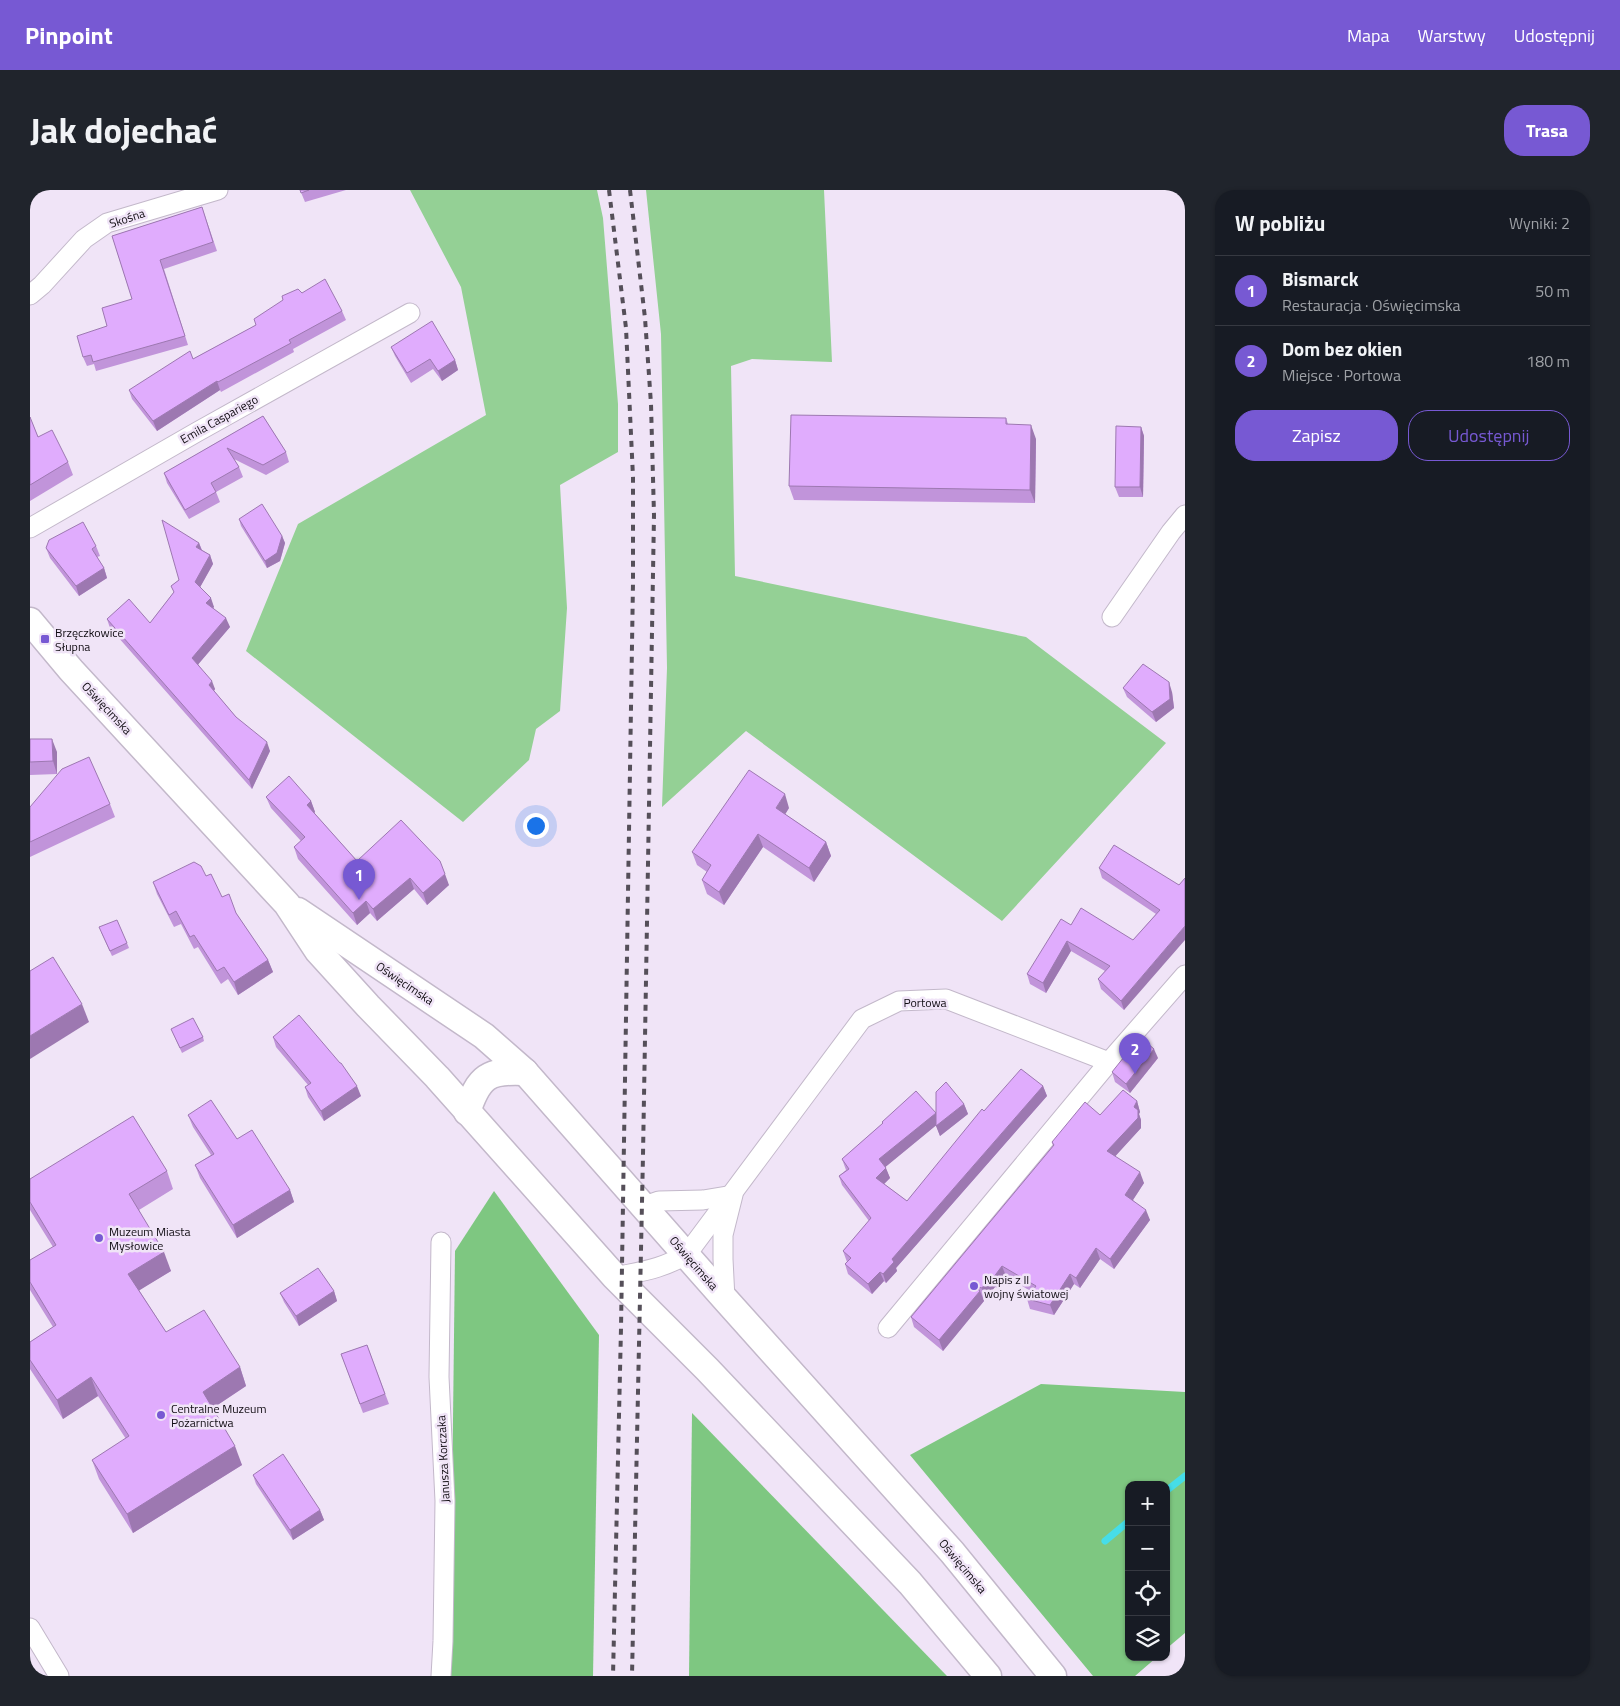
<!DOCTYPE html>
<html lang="pl">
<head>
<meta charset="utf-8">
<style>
  body { margin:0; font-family:"Titillium Web",sans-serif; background:#20242c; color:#f1f3f6 }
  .controls { position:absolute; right:15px; bottom:15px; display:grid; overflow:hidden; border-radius:10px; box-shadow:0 1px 4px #0004 }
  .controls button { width:45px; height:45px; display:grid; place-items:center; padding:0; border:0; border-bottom:1px solid #363941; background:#171b24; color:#f1f3f6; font:25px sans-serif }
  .you { position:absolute; left:505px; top:635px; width:18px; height:18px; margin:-12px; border:4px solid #fff; border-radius:50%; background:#1a73e8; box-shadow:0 0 0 8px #1a73e833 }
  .badge { display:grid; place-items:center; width:32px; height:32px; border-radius:50%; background:#7759d3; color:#fff; font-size:16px; font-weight:700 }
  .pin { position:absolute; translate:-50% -41px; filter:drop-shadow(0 1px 2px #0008) }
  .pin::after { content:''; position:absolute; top:26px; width:18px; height:15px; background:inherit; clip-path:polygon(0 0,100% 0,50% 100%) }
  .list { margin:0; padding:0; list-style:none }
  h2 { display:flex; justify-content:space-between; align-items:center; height:65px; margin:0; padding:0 20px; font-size:21px }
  h2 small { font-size:16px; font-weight:400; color:#9ea1a6 }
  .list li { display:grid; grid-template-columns:32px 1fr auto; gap:15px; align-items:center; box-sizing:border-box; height:70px; padding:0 20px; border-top:1px solid #363941 }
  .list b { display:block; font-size:19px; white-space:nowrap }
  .list p { margin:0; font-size:16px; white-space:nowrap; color:#9ea1a6 }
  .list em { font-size:16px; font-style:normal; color:#9ea1a6 }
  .actions { display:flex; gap:10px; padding:15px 20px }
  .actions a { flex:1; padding:11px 0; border:1px solid #7759d3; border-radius:20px; text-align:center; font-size:18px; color:#7759d3 }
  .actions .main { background:#7759d3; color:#fff }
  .icon { flex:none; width:28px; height:28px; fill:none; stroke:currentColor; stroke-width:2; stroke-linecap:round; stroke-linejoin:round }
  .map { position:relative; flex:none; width:1155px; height:1486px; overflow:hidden; border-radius:20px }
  header { display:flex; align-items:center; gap:30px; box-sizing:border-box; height:70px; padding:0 25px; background:#7759d3; color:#fff }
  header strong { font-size:24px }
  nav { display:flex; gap:28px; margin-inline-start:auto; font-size:18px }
  .intro { display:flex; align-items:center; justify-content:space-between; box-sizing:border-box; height:120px; padding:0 30px }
  h1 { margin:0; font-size:35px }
  .button { padding:12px 22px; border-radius:20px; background:#7759d3; color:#fff; font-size:18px; font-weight:700 }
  main { display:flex; gap:30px; padding:0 30px }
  aside { flex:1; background:#171b24; border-radius:20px; box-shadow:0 1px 4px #0004 }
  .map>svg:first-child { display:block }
  .green { fill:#94d095 }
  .forest { fill:#7ec781 }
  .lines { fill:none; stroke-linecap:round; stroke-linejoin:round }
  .stream { stroke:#46dde8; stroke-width:7 }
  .street-casing { stroke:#c3b8ca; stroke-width:21 }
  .secondary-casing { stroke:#c3b8ca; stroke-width:29 }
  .street { stroke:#fff; stroke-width:19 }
  .secondary { stroke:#fff; stroke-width:26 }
  .rail { stroke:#554f59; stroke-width:4; stroke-dasharray:6 6; stroke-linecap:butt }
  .wall { fill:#c194da }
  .shaded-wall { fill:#9d78b1 }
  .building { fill:#e0acfd; stroke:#9d78b1 }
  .poi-dot { fill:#7759d3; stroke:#f0e4f7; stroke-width:2 }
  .labels { text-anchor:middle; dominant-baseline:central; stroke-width:5; stroke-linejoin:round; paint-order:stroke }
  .street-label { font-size:12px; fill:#100c12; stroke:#f0e4f7 }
  .poi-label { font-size:12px; fill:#100c12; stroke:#f0e4f7; text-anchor:start }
</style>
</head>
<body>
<header>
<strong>Pinpoint</strong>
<nav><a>Mapa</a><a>Warstwy</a><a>Udostępnij</a></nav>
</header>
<div class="intro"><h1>Jak dojechać</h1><a class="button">Trasa</a></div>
<main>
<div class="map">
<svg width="1155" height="1486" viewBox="0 0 1155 1486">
  <rect width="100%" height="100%" fill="#f0e4f7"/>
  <g class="green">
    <path d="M 380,0 L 567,0 L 573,28 L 588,214 L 588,262 L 530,295 L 537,418 L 530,521 L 506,539 L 499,570 L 433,632 L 216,461 L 268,334 L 456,225 L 431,97 Z"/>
    <path d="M 616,0 L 794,0 L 802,172 L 722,169 L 701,176 L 705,386 L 996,447 L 1136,553 L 972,731 L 716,541 L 632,617 L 637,478 L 631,144 Z"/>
  </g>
  <g class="forest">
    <path d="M 464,1001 L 569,1145 L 563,1486 L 420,1486 L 425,1061 Z"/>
    <path d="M 1011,1194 L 1155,1202 L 1155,1443 L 1136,1459 L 1136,1295 L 1099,1295 L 1099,1467 L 1127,1467 L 1105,1486 L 1063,1486 L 880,1265 Z"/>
    <path d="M 662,1223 L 917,1486 L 659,1486 Z"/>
  </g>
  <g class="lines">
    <g class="stream">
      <path d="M 1136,1301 L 1155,1286"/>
      <path d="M 1075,1351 L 1099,1331"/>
    </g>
    <defs>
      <g id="street">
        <path d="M 0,105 L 12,95 L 54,49 L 77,33 L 188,0"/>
        <path d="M 0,338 L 167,242 L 380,123"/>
        <path d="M 1082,427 L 1141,342 L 1155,325"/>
        <path d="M 615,1016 L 629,1011 L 673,1010 L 703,1005 L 693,1045 L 693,1069 L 695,1109"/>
        <path d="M 585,1087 C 613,1081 632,1079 657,1064 L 832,829 L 869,811 L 916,809 L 1079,872 L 1155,785"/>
        <path d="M 858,1138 L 1079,872"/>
        <path d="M 0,1438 L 29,1486"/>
        <path d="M 411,1486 L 413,1451 L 415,1311 L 409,1187 L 411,1052"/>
      </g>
      <g id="secondary">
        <path d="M 0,431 L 41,480 L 257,714 L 288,761 L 338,816 L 407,887 L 585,1087 L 677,1179 L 880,1393 L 958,1486"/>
        <path d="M 268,721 L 454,846 L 495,882 L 695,1109 L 922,1362 L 1023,1486"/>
        <path d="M 437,922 C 449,886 458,880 495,882"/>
      </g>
    </defs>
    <use href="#street" class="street-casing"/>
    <use href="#secondary" class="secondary-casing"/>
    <use href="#street" class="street"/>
    <use href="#secondary" class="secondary"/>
    <g class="rail">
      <path d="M 579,0 L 596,138 L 603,287 L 603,393 L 591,1138 L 583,1486"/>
      <path d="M 600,0 L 615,128 L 621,214 L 624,325 L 613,965 L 602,1486"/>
    </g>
  </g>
  <g class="wall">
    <path d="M 270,0 L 316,0 L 275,12 Z"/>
    <path d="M 172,17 L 187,61 L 134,79 L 158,155 L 66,181 L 64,174 L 57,176 L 53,167 L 77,136 L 102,109 L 82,46 Z"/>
    <path d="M 272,103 L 312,121 L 316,130 L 263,159 L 264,162 L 191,202 L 190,200 L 127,241 L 102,209 L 99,200 L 163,169 L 226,135 Z"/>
    <path d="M 361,157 L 425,170 L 428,180 L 412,191 L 403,179 L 381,193 L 365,166 Z"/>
    <path d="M 233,226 L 256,262 L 259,272 L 236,285 L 204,269 L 209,277 L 213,287 L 186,302 L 190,312 L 159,329 L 137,293 L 134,283 Z"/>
    <path d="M 0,227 L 8,247 L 38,272 L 43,285 L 0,311 Z"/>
    <path d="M 976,228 L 978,234 L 1006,249 L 1005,313 L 764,310 L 759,296 Z"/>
    <path d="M 1111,237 L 1114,246 L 1113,307 L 1089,307 L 1085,297 Z"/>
    <path d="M 209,329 L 252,346 L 255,353 L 250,371 L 237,378 L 211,336 Z"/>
    <path d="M 169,353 L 172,360 L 180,365 L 183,374 L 170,397 L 184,417 L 183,418 L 200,437 L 168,474 L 185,499 L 184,501 L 206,527 L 240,561 L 222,599 L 80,438 L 77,429 L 120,433 L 144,402 L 141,396 L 149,390 Z"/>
    <path d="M 66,356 L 70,366 L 67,367 L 74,378 L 77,388 L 49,406 L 20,368 L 16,358 Z"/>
    <path d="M 1093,498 L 1142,502 L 1144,518 L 1126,532 L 1097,507 Z"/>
    <path d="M 0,549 L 27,562 L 27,584 L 0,585 Z"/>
    <path d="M 236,607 L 281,611 L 285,622 L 284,623 L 327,671 L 419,695 L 397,715 L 384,699 L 347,731 L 340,723 L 327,735 L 268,669 L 264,657 L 271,651 L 241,618 Z"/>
    <path d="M 80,614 L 85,627 L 0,667 L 0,617 Z"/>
    <path d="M 759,618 L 755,624 L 796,652 L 801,666 L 784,692 L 733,657 L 694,715 L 677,704 L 672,690 L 677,682 L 667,675 L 662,662 Z"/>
    <path d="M 1069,678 L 1149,695 L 1094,820 L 1071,799 L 1068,789 L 1075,781 L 1041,761 L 1016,803 L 1000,794 L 997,784 L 1041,735 L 1103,750 L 1126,724 L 1072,688 Z"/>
    <path d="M 176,686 L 192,707 L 206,723 L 238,770 L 243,782 L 208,805 L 198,789 L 191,794 L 168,757 L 164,759 L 151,734 L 144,737 L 127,704 L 123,692 Z"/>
    <path d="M 71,742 L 97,753 L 99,758 L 82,766 Z"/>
    <path d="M 141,839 L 173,847 L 174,851 L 152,863 Z"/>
    <path d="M 243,847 L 331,906 L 294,931 L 278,907 L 275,897 L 278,895 L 246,857 Z"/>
    <path d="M 1128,868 L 1100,903 L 1085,892 L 1082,882 Z"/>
    <path d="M 1013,896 L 1017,906 L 866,1078 L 867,1081 L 856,1093 L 854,1091 L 842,1104 L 818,1084 L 815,1074 L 817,1072 L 813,1061 L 839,1031 L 812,995 L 809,986 L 816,980 L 812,969 L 852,934 L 852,932 L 906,925 L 934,914 L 938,924 L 910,946 L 906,935 L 855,977 L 860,988 L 854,994 L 877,1011 L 954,921 Z"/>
    <path d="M 1107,911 L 1110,922 L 1109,924 L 1111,930 L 1111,938 L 1085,966 L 1114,993 L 1103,1010 L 1120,1030 L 1084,1079 L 1070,1069 L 1050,1098 L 1044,1094 L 1024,1125 L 1000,1119 L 997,1109 L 1002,1102 L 976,1086 L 967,1098 L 965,1097 L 955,1109 L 952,1108 L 954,1111 L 913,1161 L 884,1137 L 881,1127 L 1023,956 L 1022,952 L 1070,925 Z"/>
    <path d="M 158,925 L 207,949 L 260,1000 L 264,1012 L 207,1048 L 170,988 L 165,975 L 181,965 L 163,937 Z"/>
    <path d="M 137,981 L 143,999 L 109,1020 L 141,1081 L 109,1100 L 136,1142 L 210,1177 L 216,1196 L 183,1218 L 212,1275 L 103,1343 L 69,1289 L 62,1270 L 96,1249 L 68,1206 L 33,1229 L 0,1179 L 0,1152 L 23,1137 L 0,1100 L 0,1092 L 23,1057 L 0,1020 L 0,989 Z"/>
    <path d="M 304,1101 L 307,1111 L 269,1136 L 254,1112 L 250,1103 Z"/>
    <path d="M 337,1155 L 359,1214 L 333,1223 L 311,1164 Z"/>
    <path d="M 223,1285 L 290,1320 L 294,1330 L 263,1350 L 226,1294 Z"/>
  </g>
  <g class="shaded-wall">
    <path d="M 425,170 L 428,180 L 412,191 L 408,181 Z"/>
    <path d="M 187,191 L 190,200 L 127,241 L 123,231 Z"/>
    <path d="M 1001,235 L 1006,249 L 1005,313 L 1000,300 Z"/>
    <path d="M 1111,237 L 1114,246 L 1113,307 L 1110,297 Z"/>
    <path d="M 252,346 L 255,353 L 250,371 L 237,378 L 235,371 Z"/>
    <path d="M 169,353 L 172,361 L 166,357 Z"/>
    <path d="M 180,365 L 183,374 L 168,401 L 165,392 Z"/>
    <path d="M 74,378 L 77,388 L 49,406 L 46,396 Z"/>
    <path d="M 181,408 L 184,417 L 180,422 L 176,413 Z"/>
    <path d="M 196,428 L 200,437 L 166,477 L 162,468 Z"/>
    <path d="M 182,491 L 185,499 L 182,504 L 179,495 Z"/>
    <path d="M 1139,492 L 1142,502 L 1144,518 L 1126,532 L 1122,522 Z"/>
    <path d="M 22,549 L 27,562 L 27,584 L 23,571 Z"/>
    <path d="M 237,552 L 240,561 L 222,599 L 219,590 Z"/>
    <path d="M 755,604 L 759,618 L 751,631 L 746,618 Z"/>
    <path d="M 281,611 L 285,622 L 281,627 L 277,615 Z"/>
    <path d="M 728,644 L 733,657 L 694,715 L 689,702 Z"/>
    <path d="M 796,652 L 801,666 L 784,692 L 779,678 Z"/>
    <path d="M 415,684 L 419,695 L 397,715 L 393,703 Z"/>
    <path d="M 380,688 L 384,699 L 347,731 L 343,719 Z"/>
    <path d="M 336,711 L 340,723 L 327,735 L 323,723 Z"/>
    <path d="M 1155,736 L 1155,750 L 1094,820 L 1091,811 Z"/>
    <path d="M 1037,751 L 1041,761 L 1016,803 L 1013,793 Z"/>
    <path d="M 238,770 L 243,782 L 208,805 L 204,792 Z"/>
    <path d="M 52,814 L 59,832 L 0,869 L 0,846 Z"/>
    <path d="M 1124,859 L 1128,868 L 1100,903 L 1096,894 Z"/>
    <path d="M 327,896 L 331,906 L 294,931 L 291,921 Z"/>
    <path d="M 1013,896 L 1017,906 L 866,1078 L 867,1081 L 856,1093 L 853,1084 L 862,1069 Z"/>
    <path d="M 1107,911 L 1110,922 L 1109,924 L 1111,930 L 1111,938 L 1081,971 L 1077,961 Z"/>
    <path d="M 934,914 L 938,924 L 910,946 L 906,936 Z"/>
    <path d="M 906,923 L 909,933 L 853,979 L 849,969 Z"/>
    <path d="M 856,978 L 860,988 L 850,998 L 846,988 Z"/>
    <path d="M 1110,982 L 1114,993 L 1099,1016 L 1095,1005 Z"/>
    <path d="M 260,1000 L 264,1012 L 207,1048 L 203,1035 Z"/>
    <path d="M 1116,1020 L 1120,1030 L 1084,1079 L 1080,1069 Z"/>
    <path d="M 1066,1058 L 1070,1069 L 1050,1098 L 1046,1088 Z"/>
    <path d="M 134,1062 L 141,1081 L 105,1103 L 98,1084 Z"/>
    <path d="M 972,1076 L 976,1086 L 967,1098 L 963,1088 Z"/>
    <path d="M 850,1082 L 854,1091 L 842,1104 L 838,1094 Z"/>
    <path d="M 1040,1084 L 1044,1094 L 1024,1125 L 1020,1115 Z"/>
    <path d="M 961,1086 L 965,1097 L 955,1109 L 952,1098 Z"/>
    <path d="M 304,1101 L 307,1111 L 269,1136 L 266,1126 Z"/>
    <path d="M 950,1101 L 954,1111 L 913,1161 L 909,1150 Z"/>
    <path d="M 210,1177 L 216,1196 L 180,1220 L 173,1202 Z"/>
    <path d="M 61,1187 L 68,1206 L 33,1229 L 27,1210 Z"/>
    <path d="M 205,1256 L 212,1275 L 103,1343 L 97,1324 Z"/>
    <path d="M 290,1320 L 294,1330 L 263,1350 L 260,1340 Z"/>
  </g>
  <g class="building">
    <path d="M 270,0 L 279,0 L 271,3 Z"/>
    <path d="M 172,17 L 183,52 L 130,70 L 155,146 L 63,172 L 61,165 L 53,167 L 47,146 L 77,136 L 72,118 L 102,109 L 82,46 Z"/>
    <path d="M 295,89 L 312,121 L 259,150 L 261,153 L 188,192 L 187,191 L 123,231 L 99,200 L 160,161 L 163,169 L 226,135 L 224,129 L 253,110 L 252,106 L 268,99 L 272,103 Z"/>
    <path d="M 402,131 L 425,170 L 408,181 L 400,169 L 377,183 L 361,157 Z"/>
    <path d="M 761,225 L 976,228 L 976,234 L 1001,235 L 1000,300 L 759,296 Z"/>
    <path d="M 233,226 L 256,262 L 233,275 L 197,258 L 209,277 L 181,293 L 186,302 L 155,320 L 134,283 Z"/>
    <path d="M 0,227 L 8,247 L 22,240 L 38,272 L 0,295 Z"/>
    <path d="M 1086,236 L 1111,237 L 1110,297 L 1085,297 Z"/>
    <path d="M 232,314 L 252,346 L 247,363 L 235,371 L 209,329 Z"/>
    <path d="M 132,330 L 169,353 L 166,357 L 180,365 L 165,392 L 181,408 L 176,413 L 196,428 L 162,468 L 182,491 L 179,495 L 206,527 L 237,552 L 219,590 L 77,429 L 99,409 L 120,433 L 144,402 L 141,396 L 149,390 Z"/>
    <path d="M 53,332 L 66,356 L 62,359 L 74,378 L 46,396 L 16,358 L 19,350 Z"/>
    <path d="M 1113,474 L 1139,492 L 1140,509 L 1122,522 L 1093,498 Z"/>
    <path d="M 0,549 L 22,549 L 23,571 L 0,572 Z"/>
    <path d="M 59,567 L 80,614 L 0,652 L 0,617 L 32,579 Z"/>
    <path d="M 719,580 L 755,604 L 746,618 L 796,652 L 779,678 L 728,644 L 689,702 L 672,690 L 681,675 L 662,662 Z"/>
    <path d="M 259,586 L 281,611 L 277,615 L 327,671 L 371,630 L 410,671 L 415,684 L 393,703 L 380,688 L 343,719 L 336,711 L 323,723 L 264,657 L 275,647 L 236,607 Z"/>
    <path d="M 1084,655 L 1149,695 L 1155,688 L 1155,736 L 1091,811 L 1068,789 L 1080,776 L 1037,751 L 1013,793 L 997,784 L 1031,729 L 1041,735 L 1051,718 L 1103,750 L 1130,720 L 1069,678 Z"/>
    <path d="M 164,672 L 171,676 L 176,686 L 181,684 L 192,707 L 199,704 L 206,723 L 238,770 L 204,792 L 194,777 L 187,781 L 164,745 L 160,747 L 146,721 L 139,725 L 123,692 Z"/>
    <path d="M 87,730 L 97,753 L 80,761 L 69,737 Z"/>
    <path d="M 23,767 L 52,814 L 0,846 L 0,781 Z"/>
    <path d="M 269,825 L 310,873 L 311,873 L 327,896 L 291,921 L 275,897 L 281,893 L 243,847 Z"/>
    <path d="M 163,828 L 173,847 L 150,858 L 141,839 Z"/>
    <path d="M 1110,847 L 1124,859 L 1096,894 L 1082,882 Z"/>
    <path d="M 991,879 L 1013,896 L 862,1069 L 864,1072 L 853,1084 L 850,1082 L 838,1094 L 815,1074 L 821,1068 L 813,1061 L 841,1028 L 809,986 L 819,979 L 812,969 L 853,933 L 852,932 L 886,901 L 906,923 L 849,969 L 856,978 L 846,988 L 877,1011 L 952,919 L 954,921 Z"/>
    <path d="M 916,892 L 934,914 L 906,936 L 906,902 Z"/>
    <path d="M 1093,900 L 1107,911 L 1104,917 L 1108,920 L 1108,928 L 1077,961 L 1110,982 L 1095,1005 L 1116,1020 L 1080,1069 L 1066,1058 L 1046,1088 L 1040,1084 L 1020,1115 L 997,1109 L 1006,1096 L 972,1076 L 963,1088 L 961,1086 L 952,1098 L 944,1096 L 950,1101 L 909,1150 L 881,1127 L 1024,955 L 1022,952 L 1055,912 L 1070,925 Z"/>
    <path d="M 181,910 L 207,949 L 222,940 L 260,1000 L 203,1035 L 165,975 L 184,964 L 158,925 Z"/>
    <path d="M 103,926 L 137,981 L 99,1004 L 134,1062 L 98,1084 L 136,1142 L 174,1120 L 210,1177 L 173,1202 L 205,1256 L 97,1324 L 62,1270 L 99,1246 L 61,1187 L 27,1210 L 0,1170 L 0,1152 L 26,1135 L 0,1092 L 0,1070 L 26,1055 L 0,1012 L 0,989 Z"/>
    <path d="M 288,1078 L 304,1101 L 266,1126 L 250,1103 Z"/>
    <path d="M 337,1155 L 355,1204 L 330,1214 L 311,1164 Z"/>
    <path d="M 253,1264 L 290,1320 L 260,1340 L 223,1285 Z"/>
  </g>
  <g class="poi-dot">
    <rect x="10" y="444" width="10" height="10" rx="2.5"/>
    <circle cx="69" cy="1048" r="5"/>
    <circle cx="944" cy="1096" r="5"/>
    <circle cx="131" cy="1225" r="5"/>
  </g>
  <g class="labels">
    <g class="street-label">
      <text transform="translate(97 28) rotate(-18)">Skośna</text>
      <text transform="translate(189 229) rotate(-29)">Emila Caspariego</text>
      <text transform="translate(77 518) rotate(47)">Oświęcimska</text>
      <text transform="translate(375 793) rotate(34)">Oświęcimska</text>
      <text x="895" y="812">Portowa</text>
      <text transform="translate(664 1073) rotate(49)">Oświęcimska</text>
      <text transform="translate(413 1269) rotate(-93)">Janusza Korczaka</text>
      <text transform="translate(933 1376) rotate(50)">Oświęcimska</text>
    </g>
    <g class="poi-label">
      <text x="25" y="442">Brzęczkowice<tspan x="25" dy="14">Słupna</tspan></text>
      <text x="79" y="1041">Muzeum Miasta<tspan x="79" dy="14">Mysłowice</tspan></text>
      <text x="954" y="1089">Napis z II<tspan x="954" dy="14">wojny światowej</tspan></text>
      <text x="141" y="1218">Centralne Muzeum<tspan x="141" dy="14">Pożarnictwa</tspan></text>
    </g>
  </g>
</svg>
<div class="controls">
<button>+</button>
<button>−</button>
<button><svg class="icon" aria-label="locate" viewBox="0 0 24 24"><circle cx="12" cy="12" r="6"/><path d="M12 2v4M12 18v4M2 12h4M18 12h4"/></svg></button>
<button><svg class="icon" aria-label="layers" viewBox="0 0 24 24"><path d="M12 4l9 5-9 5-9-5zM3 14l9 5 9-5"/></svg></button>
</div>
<div class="you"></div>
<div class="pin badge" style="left:329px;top:710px">1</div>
<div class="pin badge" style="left:1105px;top:884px">2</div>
</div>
<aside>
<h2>W pobliżu<small>Wyniki: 2</small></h2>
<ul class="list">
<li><span class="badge">1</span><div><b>Bismarck</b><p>Restauracja · Oświęcimska</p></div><em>50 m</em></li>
<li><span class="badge">2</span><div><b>Dom bez okien</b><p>Miejsce · Portowa</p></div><em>180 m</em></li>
</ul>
<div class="actions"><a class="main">Zapisz</a><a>Udostępnij</a></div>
</aside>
</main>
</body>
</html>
